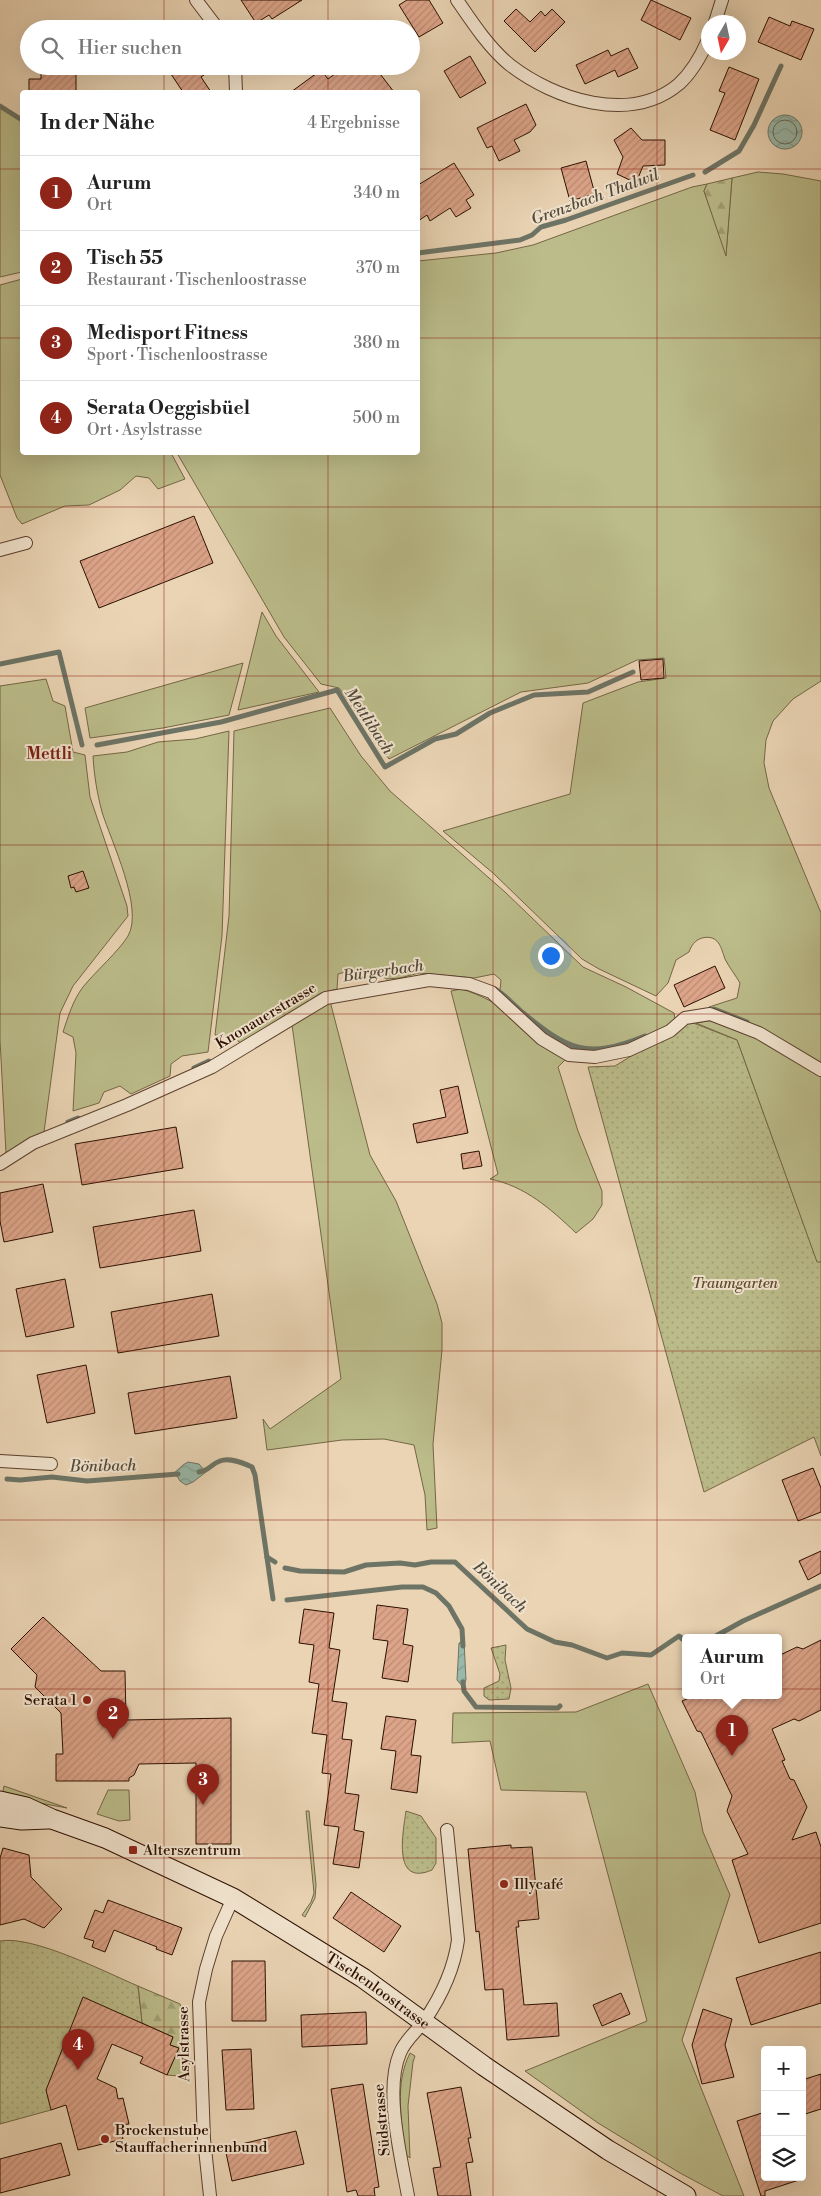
<!DOCTYPE html>
<html lang="de">
<head>
<meta charset="utf-8">
<style>
  body { margin:0; font-family:"Libre Bodoni",serif; background:#f2f2f2; color:#222 }
  .controls { position:absolute; right:15px; bottom:15px; display:grid; overflow:hidden; border-radius:5px; box-shadow:0 5px 20px #0002 }
  .controls button { width:45px; height:45px; display:grid; place-items:center; padding:0; border:0; border-bottom:1px solid #e0e0e0; background:#fff; color:#222; font:25px sans-serif }
  .compass { position:absolute; left:701px; top:15px; width:45px; height:45px; border-radius:50%; background:#fff; box-shadow:0 5px 20px #0002; rotate:189deg }
  .you { position:absolute; left:550px; top:955px; width:18px; height:18px; margin:-12px; border:4px solid #fff; border-radius:50%; background:#1a73e8; box-shadow:0 0 0 8px #1a73e833 }
  .badge { display:grid; place-items:center; width:32px; height:32px; border-radius:50%; background:#8f2418; color:#fff; font-size:16px; font-weight:700 }
  .pin { position:absolute; translate:-50% -41px; filter:drop-shadow(0 1px 2px #0008) }
  .pin::after { content:''; position:absolute; top:26px; width:18px; height:15px; background:inherit; clip-path:polygon(0 0,100% 0,50% 100%) }
  .popup { position:absolute; left:682px; top:1634px; width:100px; height:65px; box-sizing:border-box; display:grid; place-content:center; border-radius:5px; background:#fff; filter:drop-shadow(0 1px 4px #0005); font-size:16px; white-space:nowrap; color:#767676 }
  .popup b { font-size:19px; color:#222 }
  .popup::after { content:''; position:absolute; left:50%; top:100%; margin-left:-10px; border:10px solid transparent; border-top-color:#fff }
  .list { margin:0; padding:0; list-style:none }
  h2 { display:flex; justify-content:space-between; align-items:center; height:65px; margin:0; padding:0 20px; font-size:21px }
  h2 small { font-size:16px; font-weight:400; color:#767676 }
  .list li { display:grid; grid-template-columns:32px 1fr auto; gap:15px; align-items:center; box-sizing:border-box; height:75px; padding:0 20px; border-top:1px solid #e0e0e0 }
  .list b { display:block; font-size:19px; white-space:nowrap }
  .list p { margin:0; font-size:16px; white-space:nowrap; color:#767676 }
  .list em { font-size:16px; font-style:normal; color:#767676 }
  .icon { flex:none; width:28px; height:28px; fill:none; stroke:currentColor; stroke-width:2; stroke-linecap:round; stroke-linejoin:round }
  .map { position:relative; flex:none; width:821px; height:2196px; overflow:hidden }
  .search { position:absolute; background:#fff; box-shadow:0 5px 20px #0002; left:20px; top:20px; width:400px; height:55px; display:flex; align-items:center; gap:12px; box-sizing:border-box; padding:0 18px; border-radius:28px; color:#767676; font-size:19px }
  .panel { position:absolute; background:#fff; box-shadow:0 5px 20px #0002; left:20px; top:90px; width:400px; height:365px; border-radius:5px }
  .map>svg:first-child { display:block }
  .green { fill:#bbbc8a; stroke:#746645 }
  .forest { fill:url(#forest-firs); stroke:#746645 }
  .park { fill:url(#park-dots); stroke:#746645 }
  .water { fill:url(#water-waves); stroke:#6d7465 }
  .lines { fill:none; stroke-linecap:round; stroke-linejoin:round }
  .shore { stroke:#626454; stroke-width:1 }
  .stream { stroke:#6d7465; stroke-width:5 }
  .building { fill:url(#building-hatch); stroke:#2c0f00 }
  .street-casing { stroke:#5c402d; stroke-width:14 }
  .secondary-casing { stroke:#2c0f00; stroke-width:21 }
  .street { stroke:#f1e3ce; stroke-width:12 }
  .secondary { stroke:#f1e3ce; stroke-width:19 }
  .grid { fill:none; stroke:#8f2418; stroke-width:1; stroke-opacity:0.55 }
  .poi-dot { fill:#8f2418; stroke:#f1e3ce; stroke-width:2 }
  .labels { text-anchor:middle; dominant-baseline:central; stroke-width:4; stroke-linejoin:round; paint-order:stroke }
  .street-label { font-size:15px; fill:#2c0f00; stroke:#f1e3ce }
  .park-label { font-size:15px; font-style:italic; fill:#5e4c30; stroke:#f1e3ce }
  .poi-label { font-size:15px; fill:#2c0f00; stroke:#f1e3ce; text-anchor:start }
  .water-label { font-size:16px; font-style:italic; fill:#524a3b; stroke:#f1e3ce }
  .neighbourhood-label { font-size:16px; font-weight:bold; fill:#7a1f14; stroke:#f1e3ce }
</style>
</head>
<body>
<div class="map">
<svg width="821" height="2196" viewBox="0 0 821 2196">
  <defs>
    <pattern id="forest-firs" width="22" height="20" patternUnits="userSpaceOnUse" patternTransform="scale(1.25)"><rect width="22" height="20" fill="#bbbc8a"/><path d="M5 1l3.5 6h-7zM16 11l3.5 6h-7z" fill="#a1a075"/></pattern>
    <pattern id="park-dots" width="8" height="8" patternUnits="userSpaceOnUse" patternTransform="scale(1.25)"><rect width="8" height="8" fill="#bbbc8a"/><path d="M2 2h.1M6 6h.1" fill="none" stroke="#a1a075" stroke-width="1.8" stroke-linecap="round"/></pattern>
    <pattern id="water-waves" width="16" height="10" patternUnits="userSpaceOnUse" patternTransform="scale(1.25)"><rect width="16" height="10" fill="#98b8a9"/><path d="M0 5q4-4 8 0t8 0" fill="none" stroke="#839d90"/></pattern>
    <pattern id="building-hatch" width="6" height="6" patternUnits="userSpaceOnUse" patternTransform="scale(1.25)"><rect width="6" height="6" fill="#dca489"/><path d="M-1 1l2-2M0 6l6-6M5 7l2-2" fill="none" stroke="#bd8c74"/></pattern>
  </defs>
  <rect width="100%" height="100%" fill="#ead4b4"/>
  <filter id="stains"><feTurbulence type="fractalNoise" baseFrequency=".004" numOctaves="4"/><feColorMatrix values="0 0 0 0 .2 0 0 0 0 .09 0 0 0 0 .02 0 0 0 .5 -.17"/></filter>
  <radialGradient id="worn" r=".72"><stop offset=".6" stop-color="#630" stop-opacity="0"/><stop offset="1" stop-color="#630" stop-opacity=".3"/></radialGradient>
  <g class="green">
    <path d="M 0,106 L 22,119 L 22,272 L 0,277 Z"/>
    <path d="M 758,172 L 783,174 L 821,181 L 821,681 L 793,699 L 773,721 L 766,740 L 764,763 L 769,788 L 821,913 L 821,1067 L 716,1013 L 709,1007 L 737,998 L 740,983 C 736,976 729,967 725,959 C 721,948 719,934 702,938 C 695,940 691,946 689,952 L 676,960 L 668,983 L 656,996 L 599,969 L 582,959 L 493,873 L 443,831 L 570,794 L 583,703 L 638,682 L 666,678 L 664,658 L 637,660 L 588,683 L 521,692 L 389,759 L 339,688 L 321,684 L 284,637 L 177,453 L 418,452 L 418,261 L 496,253 L 533,245 L 692,187 L 707,184 L 704,191 L 726,254 L 732,178 Z"/>
    <path d="M 22,279 L 22,452 L 171,453 L 185,479 L 158,489 L 149,478 L 136,476 L 120,490 L 89,505 L 65,506 L 22,524 L 17,518 L 0,475 L 0,285 Z"/>
    <path d="M 262,612 L 276,636 L 319,692 L 238,710 Z"/>
    <path d="M 243,663 L 229,715 L 163,728 L 90,738 L 85,708 Z"/>
    <path d="M 46,679 L 53,701 L 65,706 L 73,752 L 85,755 L 90,797 L 127,906 L 128,916 L 73,986 L 60,1013 L 44,1132 L 6,1153 L 0,1040 L 0,686 Z"/>
    <path d="M 330,708 L 361,756 L 390,791 L 505,892 L 583,967 L 626,987 L 674,1013 L 675,1019 L 669,1029 L 618,1048 L 583,1050 L 567,1047 L 549,1036 L 505,1001 L 500,990 L 501,980 L 494,974 L 474,978 L 419,973 L 400,978 L 386,979 C 372,965 357,969 338,974 L 337,989 L 321,993 L 241,1043 L 232,1037 L 215,1035 L 229,916 L 234,731 Z"/>
    <path d="M 229,731 L 222,936 L 208,1052 L 182,1056 L 171,1064 L 170,1076 L 131,1094 L 120,1086 L 104,1092 L 99,1103 L 73,1111 L 76,1053 L 73,1037 L 63,1032 C 68,1017 73,1000 83,987 C 95,972 119,951 128,936 C 144,908 111,841 102,812 C 97,793 94,775 93,756 L 127,752 L 158,742 L 195,739 Z"/>
    <path d="M 461,989 C 501,1000 535,1032 568,1057 L 558,1067 L 578,1131 L 602,1191 L 602,1205 L 593,1219 L 576,1233 C 551,1209 525,1186 490,1179 L 498,1174 L 451,991 Z"/>
    <path d="M 330,1001 L 370,1155 L 396,1201 L 437,1304 L 442,1323 L 442,1350 L 433,1444 L 437,1528 L 427,1530 L 425,1495 L 414,1445 L 384,1439 L 342,1440 L 267,1450 L 263,1419 L 270,1429 L 341,1379 L 292,1025 Z"/>
    <path d="M 713,1020 L 736,1026 L 821,1074 L 821,1262 L 817,1263 L 737,1040 L 696,1023 Z"/>
    <path d="M 648,1684 L 695,1792 L 703,1832 L 730,1895 L 682,2040 L 744,2196 L 723,2196 L 680,2173 L 598,2123 L 525,2071 L 647,2021 L 586,1792 L 501,1790 L 490,1741 L 452,1743 L 453,1713 L 576,1712 Z"/>
    <path d="M 4,1786 L 67,1808 L 2,1796 Z"/>
    <path d="M 108,1790 L 129,1790 L 130,1820 L 119,1821 L 97,1814 Z"/>
    <path d="M 306,1811 L 309,1811 L 316,1885 L 315,1898 L 305,1917 L 302,1915 L 311,1902 L 314,1893 Z"/>
    <path d="M 410,2053 L 415,2056 L 413,2062 L 408,2106 L 410,2158 L 405,2154 C 402,2120 394,2085 410,2053 Z"/>
  </g>
  <g class="forest">
    <path d="M 732,178 L 726,256 L 704,191 L 707,184 Z"/>
    <path d="M 138,1986 L 180,2004 C 189,2029 191,2051 189,2077 L 167,2075 L 178,2048 L 170,2045 L 173,2037 L 142,2023 Z"/>
  </g>
  <g class="park">
    <path d="M 688,1021 L 737,1040 L 817,1262 L 821,1262 L 821,1456 L 814,1437 L 704,1492 L 588,1067 L 615,1066 Z"/>
    <path d="M 506,1645 L 505,1660 L 511,1688 L 509,1699 L 489,1700 L 484,1696 L 484,1688 L 499,1681 L 500,1674 L 491,1648 Z"/>
    <path d="M 406,1811 L 421,1816 L 436,1838 L 436,1863 L 432,1870 C 392,1887 403,1833 406,1811 Z"/>
    <path d="M 0,1941 C 33,1935 105,1972 138,1986 L 142,2023 L 83,1998 L 51,2110 L 0,2124 Z"/>
  </g>
  <g class="water">
    <circle cx="785" cy="132" r="17"/>
    <path d="M 188,1462 L 199,1464 L 206,1472 L 193,1482 L 186,1485 L 180,1481 L 177,1476 L 172,1475 L 183,1465 Z"/>
    <path d="M 464,1641 L 466,1680 L 463,1687 L 457,1680 L 459,1643 Z"/>
  </g>
  <g class="lines">
    <circle class="shore" cx="785" cy="132" r="12"/>
    <g class="stream">
      <path d="M 0,106 L 22,120"/>
      <path d="M 705,172 L 739,151 L 754,125 L 781,66"/>
      <path d="M 418,253 L 520,240 L 532,235 L 541,227 L 566,220 L 693,175"/>
      <path d="M 0,664 L 59,652 L 82,745"/>
      <path d="M 97,745 L 221,722 L 337,690 L 385,767 L 435,739 L 456,734 L 490,713 L 534,695 L 588,692 L 633,672"/>
      <path d="M 495,989 C 505,995 513,1004 522,1012 C 568,1050 586,1060 645,1036"/>
      <path d="M 714,1009 L 747,1022"/>
      <path d="M 194,1068 L 209,1061"/>
      <path d="M 68,1122 L 78,1118"/>
      <path d="M 199,1472 C 209,1471 211,1464 220,1461 C 229,1457 243,1463 252,1467 L 255,1475 L 273,1599"/>
      <path d="M 7,1479 L 20,1480 L 52,1477 L 87,1481 L 178,1474"/>
      <path d="M 267,1557 L 275,1562"/>
      <path d="M 285,1568 L 300,1571 L 344,1572 L 366,1565 L 400,1563 L 415,1565 L 431,1562 L 455,1562 L 527,1629 L 555,1642 L 572,1645 L 607,1658 L 622,1653 L 651,1655 L 679,1636 L 686,1642"/>
      <path d="M 287,1600 L 402,1587 L 423,1587 L 436,1593 L 449,1606 L 462,1629 L 463,1646"/>
      <path d="M 714,1637 L 743,1621 L 821,1586"/>
      <path d="M 463,1682 L 464,1691 L 476,1707 L 558,1708 L 560,1706"/>
    </g>
  </g>
  <g class="building">
    <path d="M 241,0 L 302,0 L 272,19 L 269,15 L 256,23 Z"/>
    <path d="M 407,0 L 429,0 L 443,23 L 419,37 L 399,5 Z"/>
    <path d="M 651,0 L 691,18 L 680,40 L 641,20 Z"/>
    <path d="M 516,9 L 530,22 L 541,11 L 545,16 L 552,9 L 565,22 L 535,52 L 504,21 Z"/>
    <path d="M 769,17 L 790,26 L 792,21 L 814,29 L 801,60 L 758,42 Z"/>
    <path d="M 628,48 L 638,68 L 618,77 L 615,70 L 585,84 L 576,65 L 608,50 L 611,56 Z"/>
    <path d="M 470,56 L 486,83 L 460,98 L 444,71 Z"/>
    <path d="M 41,66 L 76,66 L 76,92 L 29,92 L 29,79 L 41,79 Z"/>
    <path d="M 182,66 L 217,66 L 201,77 L 211,92 L 183,92 L 171,74 Z"/>
    <path d="M 346,66 L 374,66 L 394,92 L 291,92 L 321,70 L 328,79 Z"/>
    <path d="M 729,67 L 759,79 L 735,140 L 710,130 L 725,93 L 719,91 Z"/>
    <path d="M 526,104 L 536,125 L 530,132 L 514,140 L 520,151 L 499,161 L 492,146 L 487,148 L 477,128 Z"/>
    <path d="M 631,128 L 642,140 L 665,140 L 665,165 L 643,166 L 636,183 L 617,174 L 623,157 L 614,140 Z"/>
    <path d="M 586,161 L 595,194 L 570,201 L 561,168 Z"/>
    <path d="M 454,163 L 474,195 L 466,200 L 471,208 L 456,217 L 450,208 L 430,221 L 427,215 L 418,221 L 418,185 Z"/>
    <path d="M 194,516 L 213,563 L 99,608 L 80,561 Z"/>
    <path d="M 663,659 L 664,678 L 641,680 L 639,661 Z"/>
    <path d="M 83,871 L 89,888 L 76,892 L 74,887 L 71,888 L 68,876 Z"/>
    <path d="M 715,966 L 725,988 L 684,1007 L 674,985 Z"/>
    <path d="M 458,1086 L 468,1133 L 417,1143 L 413,1124 L 446,1117 L 440,1090 Z"/>
    <path d="M 176,1127 L 183,1168 L 82,1185 L 75,1144 Z"/>
    <path d="M 479,1151 L 482,1166 L 463,1169 L 461,1154 Z"/>
    <path d="M 43,1184 L 53,1232 L 4,1242 L 0,1221 L 0,1193 Z"/>
    <path d="M 194,1210 L 201,1251 L 100,1268 L 93,1227 Z"/>
    <path d="M 65,1279 L 74,1327 L 26,1337 L 16,1289 Z"/>
    <path d="M 212,1294 L 219,1336 L 118,1353 L 111,1312 Z"/>
    <path d="M 86,1365 L 95,1413 L 47,1423 L 37,1375 Z"/>
    <path d="M 230,1376 L 237,1418 L 135,1434 L 128,1393 Z"/>
    <path d="M 813,1468 L 821,1488 L 821,1512 L 798,1521 L 782,1480 Z"/>
    <path d="M 821,1551 L 821,1573 L 808,1580 L 799,1561 Z"/>
    <path d="M 377,1605 L 408,1609 L 403,1644 L 413,1646 L 408,1682 L 382,1678 L 388,1641 L 373,1639 Z"/>
    <path d="M 304,1609 L 334,1613 L 329,1648 L 340,1650 L 332,1701 L 347,1703 L 342,1739 L 352,1740 L 345,1793 L 359,1795 L 354,1830 L 364,1832 L 359,1868 L 333,1864 L 339,1827 L 324,1825 L 331,1774 L 322,1773 L 327,1735 L 312,1733 L 319,1684 L 309,1682 L 314,1645 L 299,1643 Z"/>
    <path d="M 43,1617 L 101,1671 L 125,1671 L 126,1720 L 231,1718 L 231,1844 L 196,1844 L 196,1763 L 139,1764 L 134,1775 L 129,1778 L 129,1781 L 56,1781 L 56,1754 L 63,1754 L 61,1713 L 35,1687 L 37,1675 L 11,1649 Z"/>
    <path d="M 821,1640 L 821,1710 L 799,1721 L 794,1719 L 772,1729 L 785,1760 L 782,1761 L 790,1779 L 794,1780 L 807,1807 L 792,1840 L 816,1832 L 821,1847 L 821,1923 L 759,1943 L 732,1860 L 748,1854 L 727,1811 L 732,1796 L 701,1732 L 697,1731 L 682,1701 L 696,1695 L 778,1695 L 778,1656 L 797,1647 L 803,1649 Z"/>
    <path d="M 386,1716 L 416,1720 L 411,1755 L 421,1756 L 417,1793 L 391,1789 L 396,1751 L 381,1749 Z"/>
    <path d="M 511,1845 L 511,1848 L 532,1847 L 539,1919 L 518,1921 L 519,1927 L 516,1927 L 524,2005 L 557,2003 L 559,2036 L 507,2040 L 503,1989 L 485,1990 L 479,1931 L 476,1932 L 468,1849 Z"/>
    <path d="M 3,1848 L 29,1855 L 31,1877 L 62,1909 L 44,1928 L 24,1919 L 0,1925 L 0,1858 Z"/>
    <path d="M 351,1892 L 401,1926 L 384,1952 L 333,1918 Z"/>
    <path d="M 108,1900 L 182,1928 L 172,1955 L 156,1949 L 157,1947 L 114,1930 L 105,1952 L 92,1947 L 94,1941 L 84,1938 L 95,1910 L 103,1913 Z"/>
    <path d="M 821,1952 L 821,2003 L 751,2025 L 736,1978 Z"/>
    <path d="M 232,1961 L 265,1961 L 266,2021 L 232,2021 Z"/>
    <path d="M 621,1993 L 630,2014 L 602,2026 L 593,2005 Z"/>
    <path d="M 83,1997 L 173,2037 L 170,2045 L 179,2048 L 167,2075 L 140,2063 L 143,2057 L 112,2044 L 97,2079 L 116,2088 L 118,2099 L 123,2098 L 129,2124 L 120,2125 L 123,2139 L 78,2150 L 66,2105 L 51,2110 L 46,2090 Z"/>
    <path d="M 703,2009 L 732,2019 L 725,2045 L 734,2077 L 702,2084 L 692,2045 Z"/>
    <path d="M 366,2012 L 367,2044 L 302,2047 L 301,2015 Z"/>
    <path d="M 251,2049 L 254,2109 L 226,2110 L 222,2050 Z"/>
    <path d="M 821,2074 L 821,2109 L 802,2115 L 802,2080 Z"/>
    <path d="M 363,2084 L 379,2187 L 374,2188 L 375,2196 L 358,2196 L 356,2190 L 347,2192 L 331,2089 Z"/>
    <path d="M 461,2087 L 471,2138 L 468,2138 L 473,2162 L 466,2163 L 471,2196 L 438,2196 L 433,2168 L 441,2167 L 427,2093 Z"/>
    <path d="M 765,2112 L 765,2177 L 799,2177 L 799,2180 L 765,2191 L 765,2196 L 761,2196 L 737,2121 Z"/>
    <path d="M 296,2131 L 304,2164 L 232,2181 L 225,2148 Z"/>
    <path d="M 61,2143 L 70,2175 L 0,2193 L 0,2159 Z"/>
  </g>
  <g class="lines">
    <defs>
      <g id="street">
        <path d="M 196,0 L 218,29"/>
        <path d="M 457,0 C 472,22 489,48 510,65 C 554,99 630,125 679,84 C 692,72 701,56 708,40"/>
        <path d="M 715,22 L 722,0"/>
        <path d="M 235,66 L 236,92"/>
        <path d="M 0,550 L 26,543"/>
        <path d="M 0,1164 L 33,1143 L 127,1105 L 212,1067 L 326,998 L 429,980 L 469,984 L 491,992 L 542,1039 L 569,1055 L 595,1057 L 629,1050 L 670,1031 L 685,1018 L 710,1014 L 759,1033 L 821,1070"/>
        <path d="M 0,1461 L 51,1464"/>
        <path d="M 210,2196 L 204,2139 L 199,2002 L 206,1969 L 216,1936 L 233,1898"/>
        <path d="M 408,2196 C 401,2157 384,2090 400,2053 C 405,2040 417,2031 425,2020 C 442,1995 454,1969 458,1940 L 447,1830"/>
      </g>
      <g id="secondary">
        <path id="s1" d="M 0,1801 L 26,1807 L 52,1819 L 105,1838 L 233,1898 L 363,1978 L 484,2066 L 608,2150 L 686,2196"/>
        <path d="M 0,1817 L 22,1820 L 48,1819"/>
      </g>
    </defs>
    <use href="#street" class="street-casing"/>
    <use href="#secondary" class="secondary-casing"/>
    <use href="#street" class="street"/>
    <use href="#secondary" class="secondary"/>
  </g>
  <path class="grid" d="M 164,0 L 164,29M 328,0 L 328,29M 493,0 L 493,2196M 657,0 L 657,2196M 164,66 L 164,92M 328,66 L 328,92M 0,169 L 22,169M 418,169 L 821,169M 0,338 L 22,338M 418,338 L 821,338M 164,452 L 164,2196M 328,452 L 328,2196M 0,507 L 821,507M 0,676 L 821,676M 0,845 L 821,845M 0,1014 L 821,1014M 0,1182 L 821,1182M 0,1351 L 821,1351M 0,1520 L 821,1520M 0,1689 L 821,1689M 0,1858 L 821,1858M 0,2027 L 821,2027"/>
  <g class="poi-dot">
    <circle cx="87" cy="1700" r="5"/>
    <rect x="128" y="1845" width="10" height="10" rx="2.5"/>
    <circle cx="504" cy="1884" r="5"/>
    <circle cx="105" cy="2139" r="5"/>
  </g>
  <g class="labels">
    <g class="street-label">
      <text transform="translate(266 1016) rotate(-31)">Knonauerstrasse</text>
      <text stroke="none"><textPath href="#s1" startOffset="425">Tischenloostrasse</textPath></text>
      <text transform="translate(184 2044) rotate(-91)">Asylstrasse</text>
      <text transform="translate(382 2120) rotate(-95)">Südstrasse</text>
    </g>
    <g class="park-label">
      <text x="735" y="1283">Traumgarten</text>
    </g>
    <g class="poi-label">
      <text x="77" y="1700" text-anchor="end">Serata 1</text>
      <text x="143" y="1850">Alterszentrum</text>
      <text x="514" y="1884">Illycafé</text>
      <text x="115" y="2130">Brockenstube<tspan x="115" dy="17">Stauffacherinnenbund</tspan></text>
    </g>
    <g class="water-label">
      <text transform="translate(595 197) rotate(-20)">Grenzbach Thalwil</text>
      <text transform="translate(369 721) rotate(57)">Mettlibach</text>
      <text transform="translate(383 971) rotate(-8)">Bürgerbach</text>
      <text transform="translate(103 1466) rotate(-1)">Bönibach</text>
      <text transform="translate(500 1587) rotate(43)">Bönibach</text>
    </g>
    <g class="neighbourhood-label">
      <text x="49" y="754">Mettli</text>
    </g>
  </g>
  <rect width="100%" height="100%" filter="url(#stains)"/>
  <rect width="100%" height="100%" fill="url(#worn)"/>
</svg>
<div class="controls">
<button>+</button>
<button>−</button>
<button><svg class="icon" aria-label="layers" viewBox="0 0 24 24"><path d="M12 4l9 5-9 5-9-5zM3 14l9 5 9-5"/></svg></button>
</div>
<svg class="compass" viewBox="-18 -18 36 36"><path d="M0-13l5 13h-10z" fill="#e53935"/><path d="M0 13l5-13h-10z" fill="#767676"/></svg>
<div class="you"></div>
<div class="pin badge" style="left:732px;top:1756px">1</div>
<div class="popup"><b>Aurum</b>Ort</div>
<div class="pin badge" style="left:113px;top:1739px">2</div>
<div class="pin badge" style="left:203px;top:1805px">3</div>
<div class="pin badge" style="left:78px;top:2070px">4</div>
<div class="search"><svg class="icon" aria-label="search" viewBox="0 0 24 24"><circle cx="10" cy="10" r="6"/><path d="M15 15l6 6"/></svg>Hier suchen</div>
<section class="panel">
<h2>In der Nähe<small>4 Ergebnisse</small></h2>
<ul class="list">
<li><span class="badge">1</span><div><b>Aurum</b><p>Ort</p></div><em>340 m</em></li>
<li><span class="badge">2</span><div><b>Tisch 55</b><p>Restaurant · Tischenloostrasse</p></div><em>370 m</em></li>
<li><span class="badge">3</span><div><b>Medisport Fitness</b><p>Sport · Tischenloostrasse</p></div><em>380 m</em></li>
<li><span class="badge">4</span><div><b>Serata Oeggisbüel</b><p>Ort · Asylstrasse</p></div><em>500 m</em></li>
</ul>
</section>
</div>
</body>
</html>
